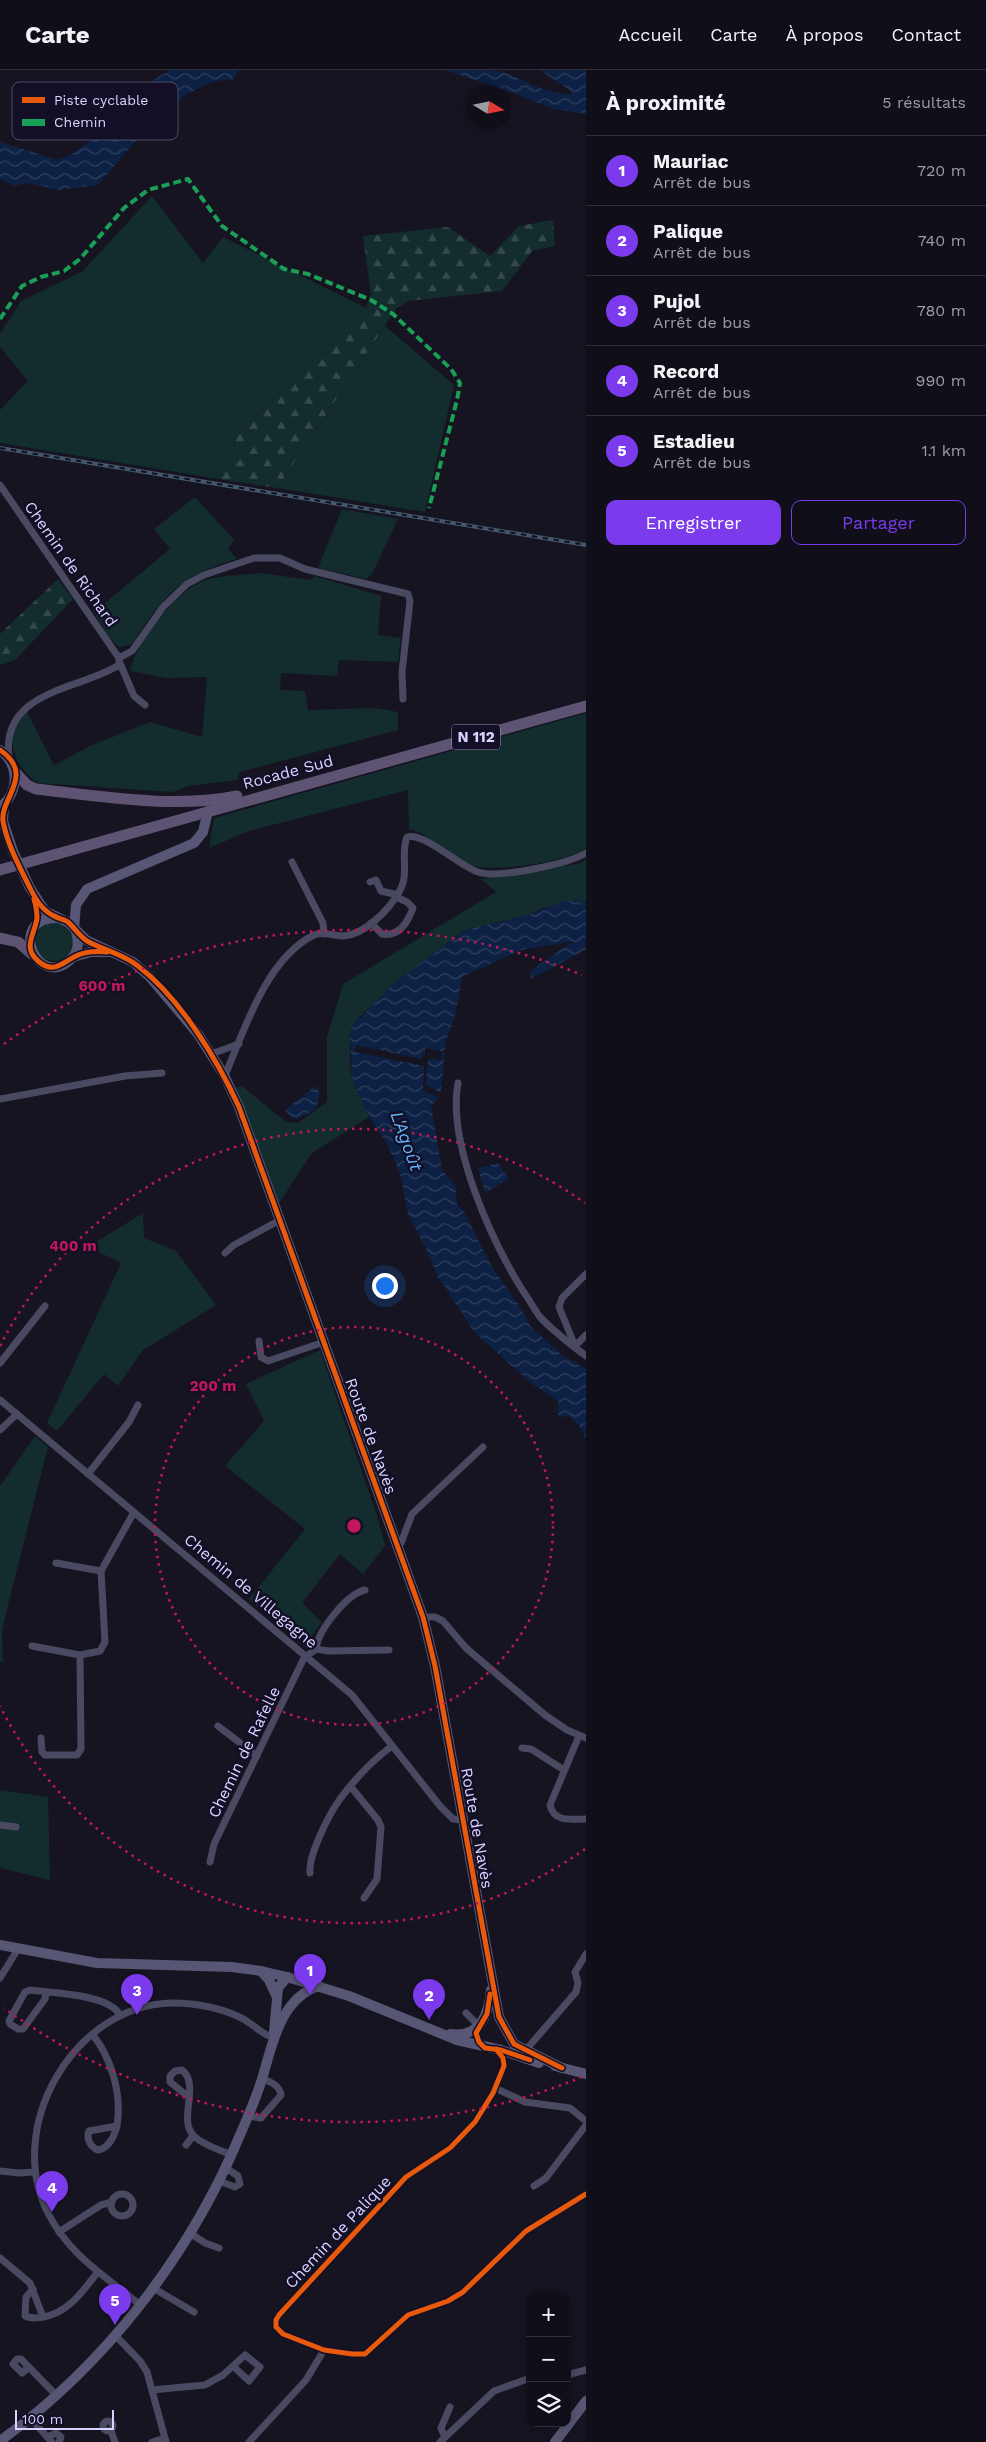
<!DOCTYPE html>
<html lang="fr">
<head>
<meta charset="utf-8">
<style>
  body { margin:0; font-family:"Work Sans",sans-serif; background:#191822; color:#f1f3f6 }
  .controls { position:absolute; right:15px; bottom:15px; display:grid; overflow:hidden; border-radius:10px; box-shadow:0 2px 12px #0003 }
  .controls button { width:45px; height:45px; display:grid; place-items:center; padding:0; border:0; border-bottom:1px solid #302f38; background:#100f19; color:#f1f3f6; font:25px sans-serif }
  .compass { position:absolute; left:466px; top:15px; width:45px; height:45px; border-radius:50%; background:#100f19; box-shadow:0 2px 12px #0003; rotate:100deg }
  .scale { position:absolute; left:15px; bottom:12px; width:99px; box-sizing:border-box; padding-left:5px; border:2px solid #d9d4ff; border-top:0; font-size:14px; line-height:18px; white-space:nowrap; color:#d9d4ff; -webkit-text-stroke:4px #130f26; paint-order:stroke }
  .you { position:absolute; left:384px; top:1215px; width:18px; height:18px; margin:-12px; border:4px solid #fff; border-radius:50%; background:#1a73e8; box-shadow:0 0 0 8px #1a73e833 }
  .badge { display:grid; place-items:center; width:32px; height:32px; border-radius:50%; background:#7c3aed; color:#fff; font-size:16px; font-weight:700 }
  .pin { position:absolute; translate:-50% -41px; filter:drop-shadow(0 1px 2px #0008) }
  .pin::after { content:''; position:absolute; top:26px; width:18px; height:15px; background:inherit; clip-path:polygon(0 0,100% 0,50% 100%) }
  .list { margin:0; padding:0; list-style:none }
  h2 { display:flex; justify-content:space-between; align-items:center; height:65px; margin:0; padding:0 20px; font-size:21px }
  h2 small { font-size:16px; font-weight:400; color:#9c9ca2 }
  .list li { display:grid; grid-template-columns:32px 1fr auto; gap:15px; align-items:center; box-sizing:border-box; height:70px; padding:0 20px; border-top:1px solid #302f38 }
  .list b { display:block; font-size:19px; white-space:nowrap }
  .list p { margin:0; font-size:16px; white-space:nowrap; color:#9c9ca2 }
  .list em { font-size:16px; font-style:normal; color:#9c9ca2 }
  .actions { display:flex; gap:10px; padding:15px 20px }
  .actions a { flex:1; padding:11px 0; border:1px solid #7c3aed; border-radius:10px; text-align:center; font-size:18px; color:#7c3aed }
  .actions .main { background:#7c3aed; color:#fff }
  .icon { flex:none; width:28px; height:28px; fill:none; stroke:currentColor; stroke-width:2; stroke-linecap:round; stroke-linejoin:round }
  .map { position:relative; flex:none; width:586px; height:2372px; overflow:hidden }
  header { display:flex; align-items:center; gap:30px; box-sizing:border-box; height:70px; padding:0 25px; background:#100f19; border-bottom:1px solid #302f38 }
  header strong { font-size:24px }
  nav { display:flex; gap:28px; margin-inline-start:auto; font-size:18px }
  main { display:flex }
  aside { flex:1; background:#100f19 }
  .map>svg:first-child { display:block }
  .green { fill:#132c2d }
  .forest { fill:url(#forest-firs) }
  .water { fill:url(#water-waves) }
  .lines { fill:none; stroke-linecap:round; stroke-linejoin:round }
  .street { stroke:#4a4962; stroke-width:7 }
  .secondary { stroke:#575674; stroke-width:10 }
  .primary { stroke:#5e5373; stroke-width:11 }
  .rail-casing { stroke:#43596b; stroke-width:4 }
  .rail { stroke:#130f26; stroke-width:2; stroke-dasharray:5.5; stroke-linecap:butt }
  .secondary-bridge { stroke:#575674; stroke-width:10 }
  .quiet { stroke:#1a9f57; stroke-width:4; stroke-dasharray:8 4; stroke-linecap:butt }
  .cycleway-casing { stroke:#130f26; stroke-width:8 }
  .cycleway { stroke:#e8590c; stroke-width:5 }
  .ring { fill:none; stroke:#c2185b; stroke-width:2.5; stroke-dasharray:2.5 5 }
  .labels { text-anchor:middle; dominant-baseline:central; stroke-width:5; stroke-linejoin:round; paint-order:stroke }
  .shield { fill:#130f26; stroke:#9e99be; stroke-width:1 }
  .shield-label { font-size:15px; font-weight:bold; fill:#d9d4ff }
  .street-label { font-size:16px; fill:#d9d4ff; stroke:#130f26 }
  .water-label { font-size:18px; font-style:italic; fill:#62b6ff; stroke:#130f26 }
  .key { fill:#130f26; stroke:#4e4a67; stroke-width:1 }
  .key-label { font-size:14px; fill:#d9d4ff }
  .centre { fill:#c2185b; stroke:#130f26; stroke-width:2.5 }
  .ring-label { font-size:15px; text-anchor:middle; font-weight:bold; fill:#c2185b; stroke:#130f26; stroke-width:5; stroke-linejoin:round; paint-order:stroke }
</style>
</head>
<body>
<header>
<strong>Carte</strong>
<nav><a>Accueil</a><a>Carte</a><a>À propos</a><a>Contact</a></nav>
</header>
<main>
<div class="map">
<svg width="586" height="2372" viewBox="0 0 586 2372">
  <defs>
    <pattern id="forest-firs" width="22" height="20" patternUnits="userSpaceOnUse" patternTransform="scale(1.25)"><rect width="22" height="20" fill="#132c2d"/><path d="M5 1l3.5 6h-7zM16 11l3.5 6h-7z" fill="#354a4c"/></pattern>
    <pattern id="water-waves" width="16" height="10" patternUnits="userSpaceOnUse" patternTransform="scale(1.25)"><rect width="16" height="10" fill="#0d2144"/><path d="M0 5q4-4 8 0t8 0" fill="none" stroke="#304060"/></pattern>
  </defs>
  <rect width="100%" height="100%" fill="#161421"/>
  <g class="green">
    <path d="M 152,126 L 203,193 L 223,167 L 366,238 L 235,367 L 234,384 L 213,408 L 0,373 L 0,340 L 28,311 L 0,277 L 0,264 L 21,231 L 83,201 Z"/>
    <path d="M 385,256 L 454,315 L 425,442 L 277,418 Z"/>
    <path d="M 195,427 L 234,470 L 228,479 L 237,489 C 177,506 165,526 131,575 L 119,577 L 109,567 L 94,542 L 170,479 L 154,459 Z"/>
    <path d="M 342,439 L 398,449 L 372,504 L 366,509 L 318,498 Z"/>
    <path d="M 260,503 L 311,510 L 315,506 L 381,526 L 378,565 L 401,568 L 398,592 L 339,590 L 337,606 L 281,603 L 280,620 L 305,621 L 308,640 L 374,638 L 398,642 L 398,660 L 240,702 L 237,710 L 188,716 L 173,722 L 38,713 C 23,705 10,683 13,665 C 14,657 22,648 26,640 L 54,695 L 90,676 L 150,652 L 202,667 L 207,607 L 166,608 L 130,601 C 136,572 175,522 203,511 C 217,505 244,505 260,503 Z"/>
    <path d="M 586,643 L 586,778 C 568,792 493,803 471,795 C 453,788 435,772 419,762 L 409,759 L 408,720 L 249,761 L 209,778 L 214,748 Z"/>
    <path d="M 586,789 L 586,829 L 583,829 L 583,835 L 545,837 L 528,845 L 465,860 L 452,869 L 364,942 L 354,954 L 350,962 L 350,995 L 352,1008 L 369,1047 L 312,1083 L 279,1133 L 235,1018 L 242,1016 L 286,1052 L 298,1053 L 327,1032 L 327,967 L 343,914 L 496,822 L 481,809 L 581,793 Z"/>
    <circle cx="54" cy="872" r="19"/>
    <path d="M 143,1143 L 144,1168 L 176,1181 L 216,1235 L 142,1281 L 118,1316 L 104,1304 L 57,1361 L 47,1353 L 121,1193 L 88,1177 Z"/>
    <path d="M 320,1280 L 377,1446 L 385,1476 L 363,1504 L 340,1484 L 302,1533 L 322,1552 L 305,1575 L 249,1529 L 305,1459 L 225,1396 L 264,1351 L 246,1314 Z"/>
    <path d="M 35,1366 L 48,1377 L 5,1547 L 2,1563 L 3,1592 L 0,1591 L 0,1416 Z"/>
    <path d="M 0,1720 L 48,1727 L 50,1810 L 0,1798 Z"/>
  </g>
  <g class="forest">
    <path d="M 553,150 L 555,176 L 532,181 L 502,221 L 408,231 L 396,239 L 277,418 L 213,408 L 234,384 L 235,367 L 366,238 L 371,224 L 363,166 L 448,157 L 490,186 L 519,156 Z"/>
    <path d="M 58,509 L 73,529 L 15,590 L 0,595 L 0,564 Z"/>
  </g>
  <g class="water">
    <path d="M 170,0 L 239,0 L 232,10 C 215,8 189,21 177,32 L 178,39 L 176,42 L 159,43 L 98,115 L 59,120 L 28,113 L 14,116 L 0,109 L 0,72 L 58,90 C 79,84 95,65 110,49 C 127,32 148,12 170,0 Z"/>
    <path d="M 445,0 C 460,0 487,0 500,1 C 524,9 545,24 571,24 L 571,21 L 540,0 L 586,0 L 586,44 L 553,39 L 516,24 Z"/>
    <path d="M 583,829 L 586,829 L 586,879 L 581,882 L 531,909 L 530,901 L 574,871 L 521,880 L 462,907 L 455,946 L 445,974 L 441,1023 L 426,1015 L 428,989 L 442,990 L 442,981 L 425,978 L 425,985 L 422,985 L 422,989 L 356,975 L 355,982 L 424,996 L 423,1021 L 439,1027 L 431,1036 L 442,1100 L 455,1115 L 457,1134 L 464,1142 L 493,1199 L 519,1235 L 531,1257 L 562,1285 L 586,1299 L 586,1369 L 580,1357 L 569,1346 L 561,1347 L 557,1343 L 559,1332 L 531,1313 L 474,1262 L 437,1205 L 427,1181 L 408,1144 L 401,1107 L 394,1089 L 385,1070 L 369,1047 L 352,1008 L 350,962 L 354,954 L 394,913 L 465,860 L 528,845 L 565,831 L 578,830 L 579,835 L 583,835 Z"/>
    <path d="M 315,1016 L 320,1023 L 316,1039 L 297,1049 L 292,1048 L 285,1040 Z"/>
    <path d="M 498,1093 L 509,1109 L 485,1123 L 478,1098 Z"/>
  </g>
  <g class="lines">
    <g class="street">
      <path d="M 0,415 L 119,588"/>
      <path d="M 119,588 L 132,581 L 163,537 L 187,514 L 204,505 L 254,488 L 280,488 L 305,499 L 408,524 L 410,531 L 402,602 L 403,629"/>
      <path d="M 119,591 L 134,626 L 145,635"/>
      <path d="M 9,688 C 0,620 80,620 119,595"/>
      <path d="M 292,792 L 323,853 L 324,864"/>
      <path d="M 370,812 L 376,810 L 381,821 L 398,825"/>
      <path d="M 371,853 L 382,864 C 399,867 408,852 413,838 L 407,832 L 396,827"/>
      <path d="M 211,984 L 239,974"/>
      <path d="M 224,1005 L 226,1003 C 245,958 267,888 314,865 C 323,861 334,866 344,866 C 365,864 389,840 399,822 C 410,805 400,784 407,767 C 424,762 459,796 478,802 C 497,809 568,794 586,783"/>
      <path d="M 458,1013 C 447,1073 491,1170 523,1221 C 529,1229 534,1239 540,1247 C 554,1262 570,1274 586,1286"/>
      <path d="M 0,1029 L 125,1006 L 162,1003"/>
      <path d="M 225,1183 L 234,1175 L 280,1150"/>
      <path d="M 586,1204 L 562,1228 L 559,1237 L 575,1276 L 586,1265"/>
      <path d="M 259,1271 L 261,1287 L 268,1291 L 324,1272"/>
      <path d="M 0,1293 L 45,1236"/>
      <path d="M 0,1330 L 352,1625 L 440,1736 L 453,1749 L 462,1750"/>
      <path d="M 0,1360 L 17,1344"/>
      <path d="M 88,1404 L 129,1352 L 138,1335"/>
      <path d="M 397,1474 L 401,1473 L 412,1444 L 483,1377"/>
      <path d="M 56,1493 L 101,1501 L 134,1442"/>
      <path d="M 365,1520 C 347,1524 318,1560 316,1579 L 328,1581 L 389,1580"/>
      <path d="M 423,1547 L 435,1547 L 443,1551 L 466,1578 L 545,1645 L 567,1660 L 586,1668"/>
      <path d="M 32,1576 L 80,1585"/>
      <path d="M 218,1656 L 257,1686"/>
      <path d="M 579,1666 L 550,1735 C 554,1753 572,1749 586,1749"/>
      <path d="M 41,1668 L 42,1682 L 45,1685 L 77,1685 L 81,1679 L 80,1585 L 100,1581 L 105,1572 L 101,1501"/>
      <path d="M 522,1678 L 531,1679 L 564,1700"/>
      <path d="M 351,1717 L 378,1750 L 381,1757 L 377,1809 L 364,1828"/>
      <path d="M 0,1755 L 16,1757"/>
      <path d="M 210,1792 L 214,1774 L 304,1588 L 316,1579"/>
      <path d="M 310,1803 C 308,1786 329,1744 340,1729 C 354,1710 373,1690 392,1676"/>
      <path d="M 0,1908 L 18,1879"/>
      <path d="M 46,1922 L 45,1929 L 23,1959 L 18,1959 L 10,1954 L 9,1951 L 25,1922 L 30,1920 C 52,1923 109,1924 120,1945"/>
      <path d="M 466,1943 L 479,1956"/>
      <path d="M 93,1965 C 112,1989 122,2025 117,2056 L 89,2061 C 86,2068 90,2077 98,2080 C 109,2078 114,2067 117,2056"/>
      <path d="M 496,1979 L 503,1988 L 504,1996 L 493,2023 L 475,2052 L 450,2078 L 406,2107 L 279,2245 L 276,2250 L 276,2257 L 283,2264 L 324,2280 L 352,2284 L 365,2284 L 408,2245 L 448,2231 L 463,2222 L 526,2161 L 586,2124"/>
      <path d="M 525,1981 L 576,1922 L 578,1913 L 575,1902 L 586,1884"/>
      <path d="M 495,2018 L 525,2032 L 570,2038 L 586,2051"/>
      <path d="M 189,2024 L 185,2024 L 170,2012 L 170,2006 L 175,2001 L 182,2000 C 201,2015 177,2050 194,2066 C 203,2075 220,2080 232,2085"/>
      <path d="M 248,2046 L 261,2048 L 281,2025 C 280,2016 270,2011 262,2009"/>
      <path d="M 186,2075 L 193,2066"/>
      <path d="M 0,2101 L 19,2103 L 35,2102"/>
      <path d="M 219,2111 L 235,2117 L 240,2114 L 238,2106 L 226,2098"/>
      <path d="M 534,2116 L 546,2108 L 586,2055"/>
      <circle cx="122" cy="2135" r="11"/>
      <path d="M 59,2162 L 101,2135 L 112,2132"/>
      <path d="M 190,2163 L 205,2173 L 219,2178"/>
      <path d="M 0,2188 L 30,2213 L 43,2247"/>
      <path d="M 153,2218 L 194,2242"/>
      <path d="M 33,2219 L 26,2227 L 25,2246 C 31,2249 37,2248 44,2247 C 69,2242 82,2222 97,2203"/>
      <path d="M 140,2235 C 106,2206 71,2187 49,2145 C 3,2059 73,1935 172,1933 C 196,1933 224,1938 245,1950 C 255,1956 263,1965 274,1968"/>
      <path d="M 115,2265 L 140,2291 L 147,2302 L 166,2372"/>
      <path d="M 29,2297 L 22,2303 L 13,2294 L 17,2289 L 21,2289 L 56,2325"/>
      <path d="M 567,2305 L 586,2300"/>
      <path d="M 152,2320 L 205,2315 L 223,2305 L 245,2285 L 260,2297 L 249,2311 L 234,2297"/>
      <path d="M 30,2348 L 52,2372"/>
      <circle cx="108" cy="2356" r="5"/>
      <path d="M 111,2361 L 115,2372"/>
      <path d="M 47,2367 L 56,2363 L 61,2367 L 59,2372"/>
      <path d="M 445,2367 L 441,2358 L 450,2337"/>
      <path d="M 152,2372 L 165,2368"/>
      <path d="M 249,2372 L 306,2310 L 324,2280"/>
      <path d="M 440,2372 L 494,2321 L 530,2308"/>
    </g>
    <g class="secondary">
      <path d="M 0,680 C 19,694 20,723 0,737"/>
      <path d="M 4,734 L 3,751 L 13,781"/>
      <path d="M 30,818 L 45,841 L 69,853 L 86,870 L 133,892 L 150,907 L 198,964 L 224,1005 L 239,1037 L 423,1547 L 435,1596 L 499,1947 L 514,1974 L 562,1998"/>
      <path d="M 57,848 C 6,848 38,920 70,890 C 79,882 79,872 76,862"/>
      <path d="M 74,858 L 76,835 L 87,819 L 194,773 L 203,762 L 208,741"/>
      <path d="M 73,887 L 91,882 L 108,882"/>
      <path d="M 0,1875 L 97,1893 L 232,1897 L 261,1901 L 287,1907 L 349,1926 L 457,1970 L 501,1980 L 539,1993"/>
      <path d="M 261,1901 L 269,1910 L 277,1927"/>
      <path d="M 274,1962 L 278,1918 L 287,1907"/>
      <path d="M 450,1964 C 479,1968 489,1946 491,1920"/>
      <path d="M 555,1996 L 586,2004"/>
      <path d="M 0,2371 C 105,2295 190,2185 240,2065 C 248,2047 256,2028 262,2009 C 272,1976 280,1928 319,1916"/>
      <path d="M 555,2372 L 586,2331"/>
    </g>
    <g class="primary">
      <path d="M 15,702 L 27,715 L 36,719 C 98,726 176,739 237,726"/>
      <path d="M 0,800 L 586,636"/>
      <path d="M 0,868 L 18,872 L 32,884"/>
    </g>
    <defs>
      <path id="rail" d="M 0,378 L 586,475"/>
    </defs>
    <use href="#rail" class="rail-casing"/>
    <use href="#rail" class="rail"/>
    <path class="secondary-bridge" d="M 13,781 L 30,818"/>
    <path class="quiet" d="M 0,249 L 22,216 L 41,207 L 64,201 L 80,189 L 124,138 L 148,120 L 188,109 L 222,156 L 284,199 L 308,204 L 371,230 L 393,244 L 451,299 L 460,313 L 457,330 L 429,438"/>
    <defs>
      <g id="cycleway">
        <path d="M 0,680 C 36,705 0,728 3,751 C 7,774 20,798 30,818 C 36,830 42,840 54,846 C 59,849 64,849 68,852 C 75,858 79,866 87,871 C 103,880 123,884 138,896 C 180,928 217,989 239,1037 L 423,1547 L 435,1596 L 499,1947 L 514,1974 L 562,1998"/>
        <path d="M 34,829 C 36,836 37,842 37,848 C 35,864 22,877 38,891 C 54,905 63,892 76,886 C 86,881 96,881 107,882"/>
        <path d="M 490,1924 L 487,1944 L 476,1963 L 479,1972 L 485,1978 L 501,1980 L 530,1990"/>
        <path d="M 496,1979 L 503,1988 L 504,1996 L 493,2023 L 475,2052 L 450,2078 L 406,2107 L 279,2245 L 276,2250 L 276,2257 L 283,2264 L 324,2280 L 352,2284 L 365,2284 L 408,2245 L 448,2231 L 463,2222 L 526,2161 L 586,2124"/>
      </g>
    </defs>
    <use href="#cycleway" class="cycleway-casing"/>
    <use href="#cycleway" class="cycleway"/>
  </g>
  <g class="ring">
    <circle cx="354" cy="1456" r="199"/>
    <path d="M585 1779A397 397 0 0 1 0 1636M0 1276A397 397 0 0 1 585 1133"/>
    <path d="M582 2007A596 596 0 0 1 4 1938M4 974A596 596 0 0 1 582 905"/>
  </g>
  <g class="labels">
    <rect class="shield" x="452" y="654.5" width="48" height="25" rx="4"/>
    <g class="shield-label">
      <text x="476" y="667">N 112</text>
    </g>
    <g class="street-label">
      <text transform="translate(71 494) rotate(55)">Chemin de Richard</text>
      <text transform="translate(288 702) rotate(-15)">Rocade Sud</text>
      <text transform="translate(371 1366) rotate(70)">Route de Navès</text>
      <text transform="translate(251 1521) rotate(40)">Chemin de Villegagne</text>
      <text transform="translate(244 1682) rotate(-64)">Chemin de Rafelle</text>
      <text transform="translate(477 1758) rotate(80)">Route de Navès</text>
      <text transform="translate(338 2162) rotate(-47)">Chemin de Palique</text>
    </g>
    <g class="water-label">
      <text transform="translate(407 1071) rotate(70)">L'Agoût</text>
    </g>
  </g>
  <rect x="12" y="12" width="166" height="58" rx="8" class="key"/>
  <rect x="22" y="27" width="23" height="6" fill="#e8590c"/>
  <rect x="22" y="49" width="23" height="7" fill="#1a9f57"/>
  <g class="key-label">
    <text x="54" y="35">Piste cyclable</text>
    <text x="54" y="57">Chemin</text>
  </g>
  <circle cx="354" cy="1456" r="8" class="centre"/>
  <g class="ring-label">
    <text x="102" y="921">600 m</text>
    <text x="73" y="1181">400 m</text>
    <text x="213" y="1321">200 m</text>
  </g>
</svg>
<div class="controls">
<button>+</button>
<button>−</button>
<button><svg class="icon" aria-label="layers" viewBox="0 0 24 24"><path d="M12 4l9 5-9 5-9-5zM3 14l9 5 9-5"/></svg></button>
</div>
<svg class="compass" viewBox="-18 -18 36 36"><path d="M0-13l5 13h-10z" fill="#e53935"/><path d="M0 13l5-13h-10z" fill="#9c9ca2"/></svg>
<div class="scale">100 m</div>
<div class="you"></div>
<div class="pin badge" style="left:310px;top:1925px">1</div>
<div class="pin badge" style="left:429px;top:1950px">2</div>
<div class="pin badge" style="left:137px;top:1945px">3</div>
<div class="pin badge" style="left:52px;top:2142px">4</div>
<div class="pin badge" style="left:115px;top:2255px">5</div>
</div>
<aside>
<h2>À proximité<small>5 résultats</small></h2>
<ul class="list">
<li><span class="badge">1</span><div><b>Mauriac</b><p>Arrêt de bus</p></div><em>720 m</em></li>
<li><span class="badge">2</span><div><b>Palique</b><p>Arrêt de bus</p></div><em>740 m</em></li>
<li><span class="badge">3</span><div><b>Pujol</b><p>Arrêt de bus</p></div><em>780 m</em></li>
<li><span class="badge">4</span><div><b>Record</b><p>Arrêt de bus</p></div><em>990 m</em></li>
<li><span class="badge">5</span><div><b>Estadieu</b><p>Arrêt de bus</p></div><em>1.1 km</em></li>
</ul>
<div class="actions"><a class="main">Enregistrer</a><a>Partager</a></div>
</aside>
</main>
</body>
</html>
